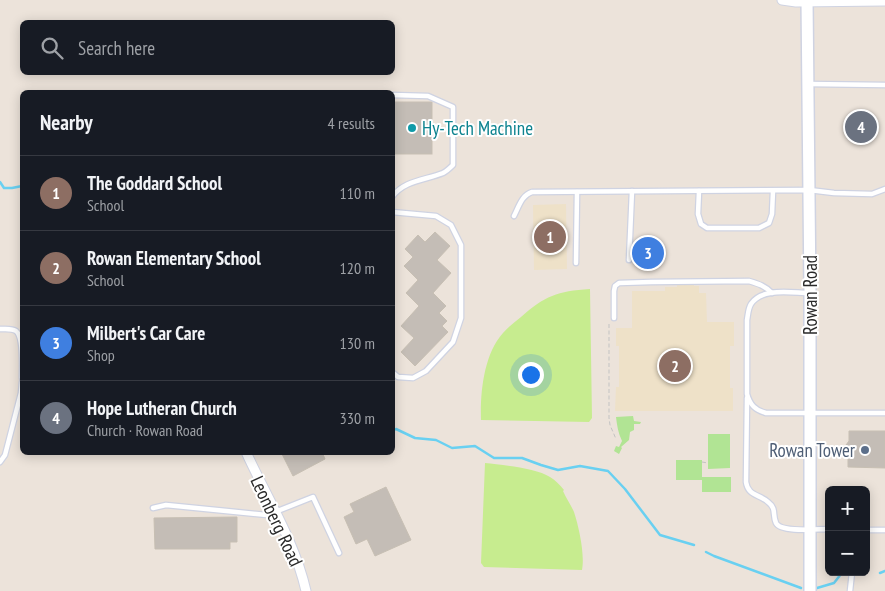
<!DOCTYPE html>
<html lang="en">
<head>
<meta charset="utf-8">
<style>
  body { margin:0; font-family:"PT Sans Narrow",sans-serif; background:#20242c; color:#f1f3f6 }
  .controls { position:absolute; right:15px; bottom:15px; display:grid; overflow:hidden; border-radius:8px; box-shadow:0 2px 12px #0003 }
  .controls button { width:45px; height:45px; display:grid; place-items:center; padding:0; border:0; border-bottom:1px solid #363941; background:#171b24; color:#f1f3f6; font:25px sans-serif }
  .you { position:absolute; left:530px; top:374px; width:18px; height:18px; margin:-12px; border:4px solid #fff; border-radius:50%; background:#1a73e8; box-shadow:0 0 0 8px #1a73e833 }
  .badge { display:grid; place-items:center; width:32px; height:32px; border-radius:50%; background:#ea580c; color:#fff; font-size:16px; font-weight:700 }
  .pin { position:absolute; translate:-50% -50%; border:2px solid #fff; box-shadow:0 1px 5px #0006 }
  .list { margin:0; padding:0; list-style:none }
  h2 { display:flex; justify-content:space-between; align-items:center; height:65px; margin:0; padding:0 20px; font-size:21px }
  h2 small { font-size:16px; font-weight:400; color:#9ea1a6 }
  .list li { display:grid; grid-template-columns:32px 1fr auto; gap:15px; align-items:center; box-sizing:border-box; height:75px; padding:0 20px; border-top:1px solid #363941 }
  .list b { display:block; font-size:19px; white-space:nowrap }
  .list p { margin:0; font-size:16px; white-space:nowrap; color:#9ea1a6 }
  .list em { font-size:16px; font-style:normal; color:#9ea1a6 }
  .icon { flex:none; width:28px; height:28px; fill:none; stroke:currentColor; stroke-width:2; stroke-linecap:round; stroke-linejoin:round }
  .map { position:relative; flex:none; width:885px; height:591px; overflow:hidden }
  .search { position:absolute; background:#171b24; box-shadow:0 2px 12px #0003; left:20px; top:20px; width:375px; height:55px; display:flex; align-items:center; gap:12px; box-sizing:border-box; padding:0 18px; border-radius:8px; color:#9ea1a6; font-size:19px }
  .panel { position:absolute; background:#171b24; box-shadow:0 2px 12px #0003; left:20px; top:90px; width:375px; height:365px; border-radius:8px }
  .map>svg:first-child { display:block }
  .education { fill:#eee1c8 }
  .green { fill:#b1e494 }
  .pitch { fill:#c7ec8f }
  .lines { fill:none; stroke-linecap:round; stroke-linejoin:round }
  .stream { stroke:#69d0f1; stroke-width:2.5 }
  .building { fill:#c4bdb6; stroke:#c7bfb3 }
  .service-casing { stroke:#cfd3e2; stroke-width:7 }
  .minor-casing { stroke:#cfd3e2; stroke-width:11 }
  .tertiary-casing { stroke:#cfd3e2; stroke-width:14 }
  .path { stroke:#c3c3c3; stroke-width:1; stroke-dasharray:4 2.5; stroke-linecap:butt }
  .service { stroke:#fff; stroke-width:4.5 }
  .minor { stroke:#fff; stroke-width:9 }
  .tertiary { stroke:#fff; stroke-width:11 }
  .culture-dot { fill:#0f9aa8; stroke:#fff; stroke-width:2 }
  .service-dot { fill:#5c6f8a; stroke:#fff; stroke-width:2 }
  .labels { text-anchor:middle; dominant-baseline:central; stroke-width:4; stroke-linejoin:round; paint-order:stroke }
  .culture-label { font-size:19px; fill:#0d838f; stroke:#fff; text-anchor:start }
  .street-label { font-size:19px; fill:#292929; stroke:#fff }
  .service-label { font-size:19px; fill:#4e5e75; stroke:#fff; text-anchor:end }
</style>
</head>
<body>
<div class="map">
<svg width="885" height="591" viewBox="0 0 885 591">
  <rect width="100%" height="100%" fill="#ece3da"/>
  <g class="education">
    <path d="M 566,204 L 567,269 L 534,270 L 533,205 Z"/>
    <path d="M 677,284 L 694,284 L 694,286 L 699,286 L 699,293 L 706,293 L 707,322 L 734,322 L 734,346 L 730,346 L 730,388 L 733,388 L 733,411 L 615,411 L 616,387 L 619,387 L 619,346 L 616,346 L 616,328 L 632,328 L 632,291 L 665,291 L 665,287 L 677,287 Z"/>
  </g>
  <g class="green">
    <path d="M 633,416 L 634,421 L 641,422 L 640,424 L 634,424 L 634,430 L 630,432 L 629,440 L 621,447 L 622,448 L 619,454 L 614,451 L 616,446 L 619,447 L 622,441 C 618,433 617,425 616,417 Z"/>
    <path d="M 708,434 L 730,434 L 730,468 L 708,469 Z"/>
    <path d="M 676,460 L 702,460 L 702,477 L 731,477 L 731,492 L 702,492 L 702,480 L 676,480 Z"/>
  </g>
  <g class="pitch">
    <path d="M 590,289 L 592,418 L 589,422 L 481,420 C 480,392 484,354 503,333 C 508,327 515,322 521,317 C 545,296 557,291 590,289 Z"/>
    <path d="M 485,463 C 502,465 536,468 550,477 C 555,480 560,485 564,490 L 563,491 C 566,498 571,505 574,512 C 579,527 585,555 582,570 L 484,567 L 481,563 Z"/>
  </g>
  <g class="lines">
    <g class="stream">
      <path d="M 0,182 L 4,188 L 12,188 L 22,186"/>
      <path d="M 392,431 L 396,429 L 415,438 L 436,440 L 452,448 L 475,446 L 494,458 L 522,458 L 541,465 L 558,470 L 580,466 L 608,471 L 625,489 L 660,535 L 694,545"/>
      <path d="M 706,552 L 714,556 L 801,588"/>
      <path d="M 880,573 L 885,571"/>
      <path d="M 817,588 L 834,583 L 841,574"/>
    </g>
  </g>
  <g class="building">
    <rect x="392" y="102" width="40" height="52"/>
    <path d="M 435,232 L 450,246 L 437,260 L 451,273 L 433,293 L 446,306 L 439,313 L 447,321 L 442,326 L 448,332 L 415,366 L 401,352 L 414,338 L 401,326 L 419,306 L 406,293 L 418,280 L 404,266 L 413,257 L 405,249 L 418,235 L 425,242 Z"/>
    <path d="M 849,431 L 885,431 L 885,468 L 848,467 L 848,456 L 846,452 L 845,449 L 846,445 L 849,441 Z"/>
    <path d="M 281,452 L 322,452 L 325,459 L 293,476 Z"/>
    <path d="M 386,487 L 411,540 L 375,556 L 367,539 L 356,544 L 344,517 L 354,512 L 350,504 Z"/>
    <path d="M 237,517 L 237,542 L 230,542 L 230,549 L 155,549 L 154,518 Z"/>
  </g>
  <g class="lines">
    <defs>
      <g id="service">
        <path d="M 809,84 L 885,85"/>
        <path d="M 392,95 L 428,96 L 453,107 L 453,165 C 450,168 447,171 443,173 C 426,180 404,180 392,197"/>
        <path d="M 699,191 L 698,214 L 701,224 L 707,228 L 759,228 L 769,223 L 772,214 L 773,191"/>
        <path d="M 392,212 L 436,216 L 451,225 L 461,245 L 461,318 L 453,342 L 426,371 L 413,378 L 398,377 L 392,372"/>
        <path d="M 514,216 C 519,206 522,195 532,192 L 809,190 L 834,193 L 872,194 L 885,189"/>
        <path d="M 629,260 L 632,191"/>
        <path d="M 576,263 L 577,192"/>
        <path d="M 809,293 C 792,293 762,287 751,304 C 748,309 748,315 747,320 L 747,394 C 750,405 755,410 766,413 L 885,413"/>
        <path d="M 614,318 L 614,291 L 615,286 L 619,283 L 651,282 L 749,281 C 759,284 765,286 772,293"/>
        <path d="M 0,329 C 5,329 12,328 16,331 C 24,337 22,368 22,378"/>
        <path d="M 747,398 L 746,482 C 748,496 759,494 768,502 C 777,509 772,514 776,523 C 781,533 818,529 829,529"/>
        <path d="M 0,462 L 5,455 L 21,393 L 22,382"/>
        <path d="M 153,508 L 166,505 L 277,516"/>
        <path d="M 275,512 L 313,497 L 339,553"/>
        <path d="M 866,530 L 885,530"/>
        <path d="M 850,591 L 852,572"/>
      </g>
      <g id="minor">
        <path d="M 782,0 L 796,2 L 885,1"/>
        <path d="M 246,452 C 267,498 295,542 306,591"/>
      </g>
      <path id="tertiary" d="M 807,0 L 810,293 L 810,591"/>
    </defs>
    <use href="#service" class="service-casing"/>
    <use href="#minor" class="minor-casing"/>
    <use href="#tertiary" class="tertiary-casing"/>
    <g class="path">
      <path d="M 609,324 L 609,418 L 610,425 L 616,439"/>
      <path d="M 702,462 L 708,463"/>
    </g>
    <use href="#service" class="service"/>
    <use href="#minor" class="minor"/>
    <use href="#tertiary" class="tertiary"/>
  </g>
  <circle class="culture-dot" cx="412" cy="128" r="5"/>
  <circle class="service-dot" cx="865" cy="450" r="5"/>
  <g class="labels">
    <g class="culture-label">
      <text x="422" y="128">Hy-Tech Machine</text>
    </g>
    <g class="street-label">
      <text transform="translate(810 295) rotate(-90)">Rowan Road</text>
      <text transform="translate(277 521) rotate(65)">Leonberg Road</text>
    </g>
    <g class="service-label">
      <text x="855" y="450">Rowan Tower</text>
    </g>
  </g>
</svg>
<div class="controls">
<button>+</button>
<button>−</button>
</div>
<div class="you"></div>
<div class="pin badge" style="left:550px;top:237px;background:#8d6e63">1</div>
<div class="pin badge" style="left:675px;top:366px;background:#8d6e63">2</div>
<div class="pin badge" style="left:648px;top:253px;background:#3f7fe0">3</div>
<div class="pin badge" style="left:861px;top:127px;background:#6b7280">4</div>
<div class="search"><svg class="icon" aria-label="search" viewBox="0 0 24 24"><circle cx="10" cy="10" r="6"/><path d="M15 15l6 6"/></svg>Search here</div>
<section class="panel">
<h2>Nearby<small>4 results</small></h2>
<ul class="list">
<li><span class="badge" style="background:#8d6e63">1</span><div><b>The Goddard School</b><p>School</p></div><em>110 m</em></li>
<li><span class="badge" style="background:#8d6e63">2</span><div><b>Rowan Elementary School</b><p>School</p></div><em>120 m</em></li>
<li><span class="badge" style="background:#3f7fe0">3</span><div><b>Milbert's Car Care</b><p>Shop</p></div><em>130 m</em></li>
<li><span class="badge" style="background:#6b7280">4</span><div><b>Hope Lutheran Church</b><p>Church · Rowan Road</p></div><em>330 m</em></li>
</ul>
</section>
</div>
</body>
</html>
